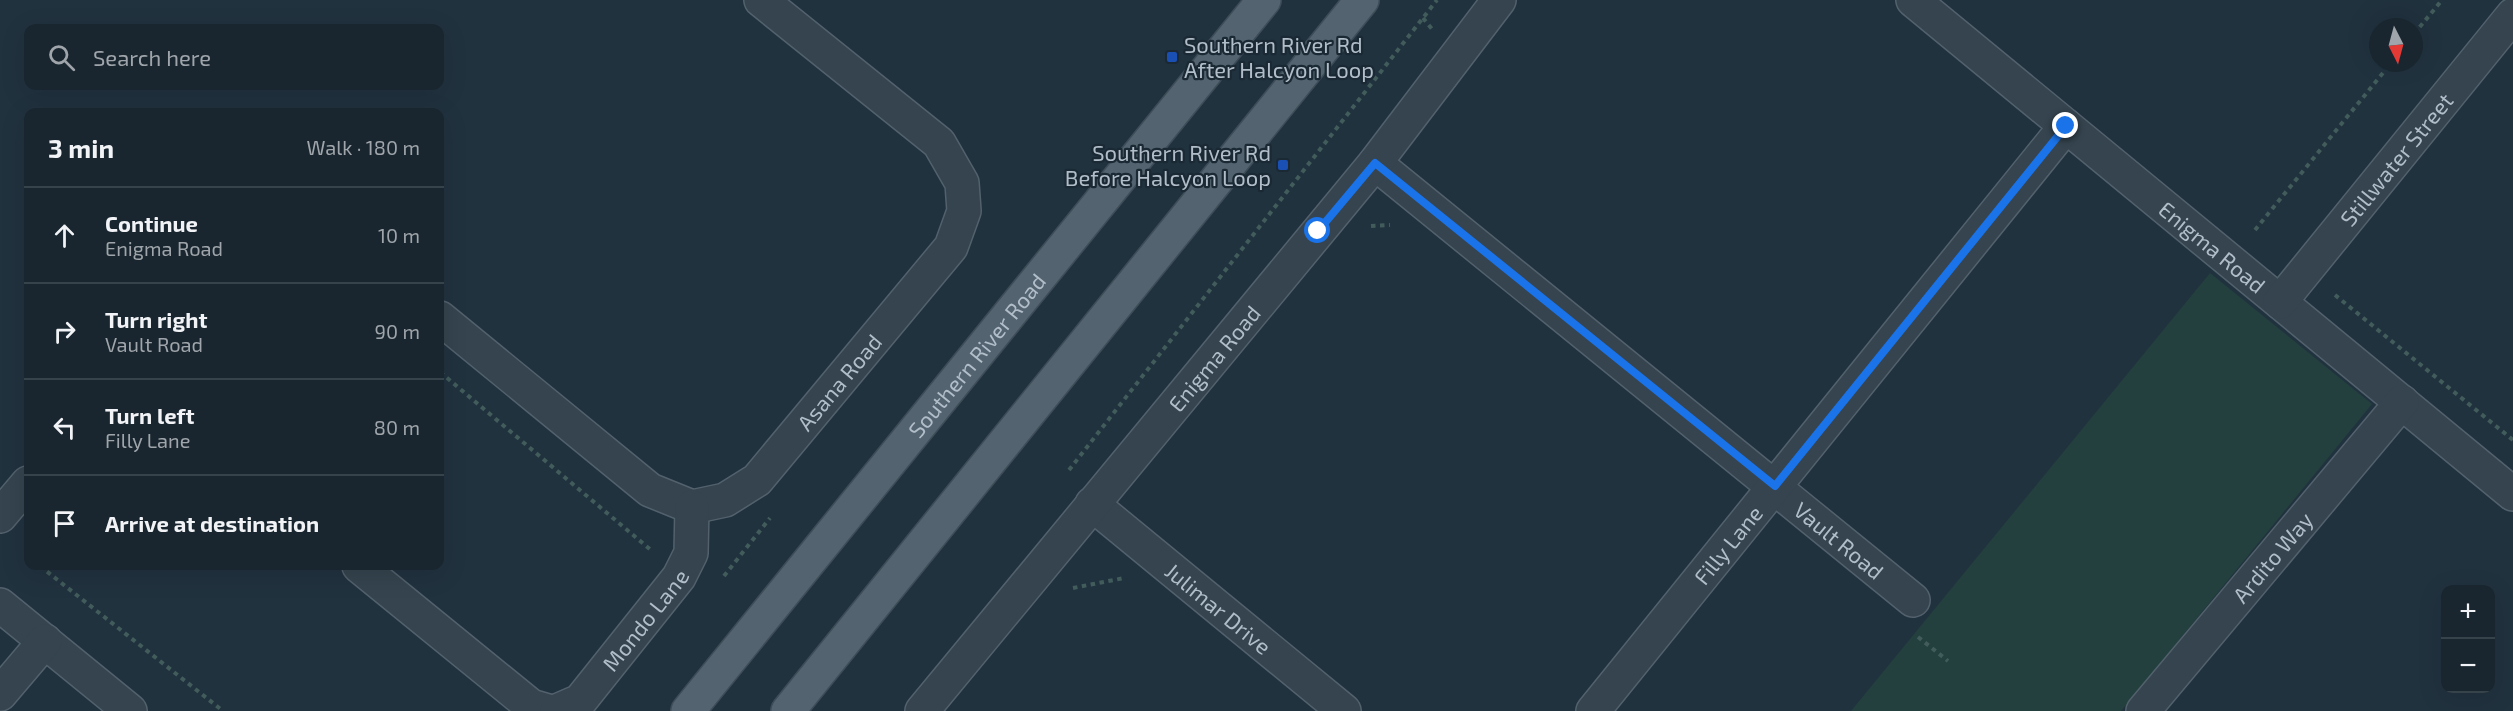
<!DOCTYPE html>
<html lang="en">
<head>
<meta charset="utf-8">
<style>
  body { margin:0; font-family:"Exo 2",sans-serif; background:#26323b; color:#f1f3f6 }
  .controls { position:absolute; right:18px; bottom:18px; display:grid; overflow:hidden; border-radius:12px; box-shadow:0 6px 24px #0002 }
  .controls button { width:54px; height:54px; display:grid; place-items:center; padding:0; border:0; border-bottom:2px solid #37434b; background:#19262f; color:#f1f3f6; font:30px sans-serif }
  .compass { position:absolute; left:2369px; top:18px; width:54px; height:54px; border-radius:50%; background:#19262f; box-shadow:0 6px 24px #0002; rotate:174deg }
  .stop { position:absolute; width:18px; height:18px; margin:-14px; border:4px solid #1a73e8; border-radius:50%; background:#fff }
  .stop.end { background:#1a73e8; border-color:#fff; box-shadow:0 2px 6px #0008 }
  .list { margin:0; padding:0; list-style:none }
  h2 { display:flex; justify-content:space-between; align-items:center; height:78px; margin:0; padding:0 24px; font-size:26px }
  h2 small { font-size:20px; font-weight:400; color:#9fa5aa }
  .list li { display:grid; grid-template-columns:39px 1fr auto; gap:18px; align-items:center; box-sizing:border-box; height:96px; padding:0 24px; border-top:2px solid #37434b }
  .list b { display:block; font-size:22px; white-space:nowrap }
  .list p { margin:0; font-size:20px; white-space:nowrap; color:#9fa5aa }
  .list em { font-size:20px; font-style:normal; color:#9fa5aa }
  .icon { flex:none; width:33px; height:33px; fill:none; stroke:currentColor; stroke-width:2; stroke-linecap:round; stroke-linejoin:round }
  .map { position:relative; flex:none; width:2513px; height:711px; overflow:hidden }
  .search { position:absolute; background:#19262f; box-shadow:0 6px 24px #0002; left:24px; top:24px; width:420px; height:66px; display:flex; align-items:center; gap:15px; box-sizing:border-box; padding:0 21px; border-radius:12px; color:#9fa5aa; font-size:22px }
  .panel { position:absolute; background:#19262f; box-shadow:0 6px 24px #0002; left:24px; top:108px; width:420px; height:462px; border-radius:12px }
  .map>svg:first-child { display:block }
  .green { fill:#23403f }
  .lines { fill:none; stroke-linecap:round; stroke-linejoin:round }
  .minor-casing { stroke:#53616d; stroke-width:36 }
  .primary-casing { stroke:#3e4d58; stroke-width:36 }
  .path { stroke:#415c5b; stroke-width:4; stroke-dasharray:4.5 4.5; stroke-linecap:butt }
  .minor { stroke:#35444f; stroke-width:33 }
  .primary { stroke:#53636f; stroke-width:33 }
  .route { stroke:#1a73e8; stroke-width:8 }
  .transit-dot { fill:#1a4fb4; stroke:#1a2934; stroke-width:2 }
  .labels { text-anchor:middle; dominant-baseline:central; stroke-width:4.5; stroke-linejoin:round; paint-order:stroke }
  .poi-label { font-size:22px; fill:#b1beca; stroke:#1a2934; text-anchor:start }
  .street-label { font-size:22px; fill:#b1beca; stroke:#1a2934 }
</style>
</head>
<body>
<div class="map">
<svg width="2513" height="711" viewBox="0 0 2513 711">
  <rect width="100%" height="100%" fill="#21323f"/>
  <path class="green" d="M 2210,273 L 2372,404 L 2121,711 L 1851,711 Z"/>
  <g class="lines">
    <defs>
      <g id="minor">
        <path id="s1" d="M 1913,0 L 2513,494"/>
        <path id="s2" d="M 1375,163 L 1913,600"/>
        <path id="s3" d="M 2280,302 L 2513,15"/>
        <path id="s4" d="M 440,318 L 650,490 L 692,507 L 725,500 L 757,480 L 951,247 L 964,211 L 962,183 L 939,143 L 761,0"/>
        <path id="s5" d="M 1092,504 L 1344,711"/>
        <path d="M 0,516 L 28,483"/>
        <path d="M 359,566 L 531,706 L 548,711"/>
        <path d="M 0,605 L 130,711"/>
        <path d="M 0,694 L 45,641"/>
        <path id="s6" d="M 557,711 L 580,701 L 679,577 L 691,553 L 692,507"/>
        <path id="s7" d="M 922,711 L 1375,163 L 1499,0"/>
        <path id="s8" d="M 1593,711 L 2066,126"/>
        <path id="s9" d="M 2143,711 L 2402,402"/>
      </g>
      <g id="primary">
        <path id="s10" d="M 688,711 L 1264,0"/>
        <path d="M 788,711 L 1362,0"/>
      </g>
    </defs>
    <use href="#minor" class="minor-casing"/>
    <use href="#primary" class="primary-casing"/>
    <g class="path">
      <path d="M 1423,18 L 1432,29"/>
      <path d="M 2414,34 L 2442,0"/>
      <path d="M 1371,226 L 1390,225"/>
      <path d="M 2255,230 L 2391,63"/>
      <path d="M 2335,295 L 2513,440"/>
      <path d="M 440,372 L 652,551"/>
      <path d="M 1069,470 L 1437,0"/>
      <path d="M 40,566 L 223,711"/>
      <path d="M 724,576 L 770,518"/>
      <path d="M 1073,588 L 1124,578"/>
      <path d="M 1918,637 L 1948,661"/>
    </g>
    <use href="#minor" class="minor"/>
    <use href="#primary" class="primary"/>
  </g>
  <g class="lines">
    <path class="route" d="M 1318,231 L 1375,163 L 1775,486 L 2066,126"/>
  </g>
  <g class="transit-dot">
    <rect x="1166" y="51" width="12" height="12" rx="3"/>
    <rect x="1277" y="159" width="12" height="12" rx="3"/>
  </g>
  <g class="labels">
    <g class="poi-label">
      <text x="1184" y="44">Southern River Rd<tspan x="1184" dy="25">After Halcyon Loop</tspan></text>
      <text x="1271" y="152" text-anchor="end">Southern River Rd<tspan x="1271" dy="25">Before Halcyon Loop</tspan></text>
    </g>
    <g class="street-label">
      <text stroke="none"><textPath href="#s3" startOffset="184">Stillwater Street</textPath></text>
      <text stroke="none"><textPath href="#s1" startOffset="388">Enigma Road</textPath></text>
      <text stroke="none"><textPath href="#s10" startOffset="458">Southern River Road</textPath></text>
      <text stroke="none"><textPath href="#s7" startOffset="458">Enigma Road</textPath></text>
      <text stroke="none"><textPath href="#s4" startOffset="516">Asana Road</textPath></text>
      <text stroke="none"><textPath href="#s2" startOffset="598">Vault Road</textPath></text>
      <text stroke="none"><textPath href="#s8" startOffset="214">Filly Lane</textPath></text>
      <text stroke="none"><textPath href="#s9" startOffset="201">Ardito Way</textPath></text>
      <text stroke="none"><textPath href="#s5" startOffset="164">Julimar Drive</textPath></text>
      <text stroke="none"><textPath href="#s6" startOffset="129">Mondo Lane</textPath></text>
    </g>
  </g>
</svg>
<div class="controls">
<button>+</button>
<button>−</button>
</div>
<svg class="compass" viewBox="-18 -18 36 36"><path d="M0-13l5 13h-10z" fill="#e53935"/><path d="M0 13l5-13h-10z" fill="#9fa5aa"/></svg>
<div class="stop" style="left:1318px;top:231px"></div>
<div class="stop end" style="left:2066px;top:126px"></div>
<div class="search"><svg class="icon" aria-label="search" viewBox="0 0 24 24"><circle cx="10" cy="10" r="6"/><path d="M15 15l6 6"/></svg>Search here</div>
<section class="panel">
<h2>3 min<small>Walk · 180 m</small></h2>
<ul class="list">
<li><svg class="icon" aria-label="ahead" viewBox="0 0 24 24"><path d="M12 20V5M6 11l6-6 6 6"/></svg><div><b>Continue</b><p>Enigma Road</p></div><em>10 m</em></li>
<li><svg class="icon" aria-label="right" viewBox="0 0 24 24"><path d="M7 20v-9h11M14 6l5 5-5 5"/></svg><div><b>Turn right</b><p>Vault Road</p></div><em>90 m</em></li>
<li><svg class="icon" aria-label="left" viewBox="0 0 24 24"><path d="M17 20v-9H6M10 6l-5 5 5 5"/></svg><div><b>Turn left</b><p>Filly Lane</p></div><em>80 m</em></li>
<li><svg class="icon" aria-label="arrive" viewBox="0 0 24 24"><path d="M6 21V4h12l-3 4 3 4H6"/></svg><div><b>Arrive at destination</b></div></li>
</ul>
</section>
</div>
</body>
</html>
